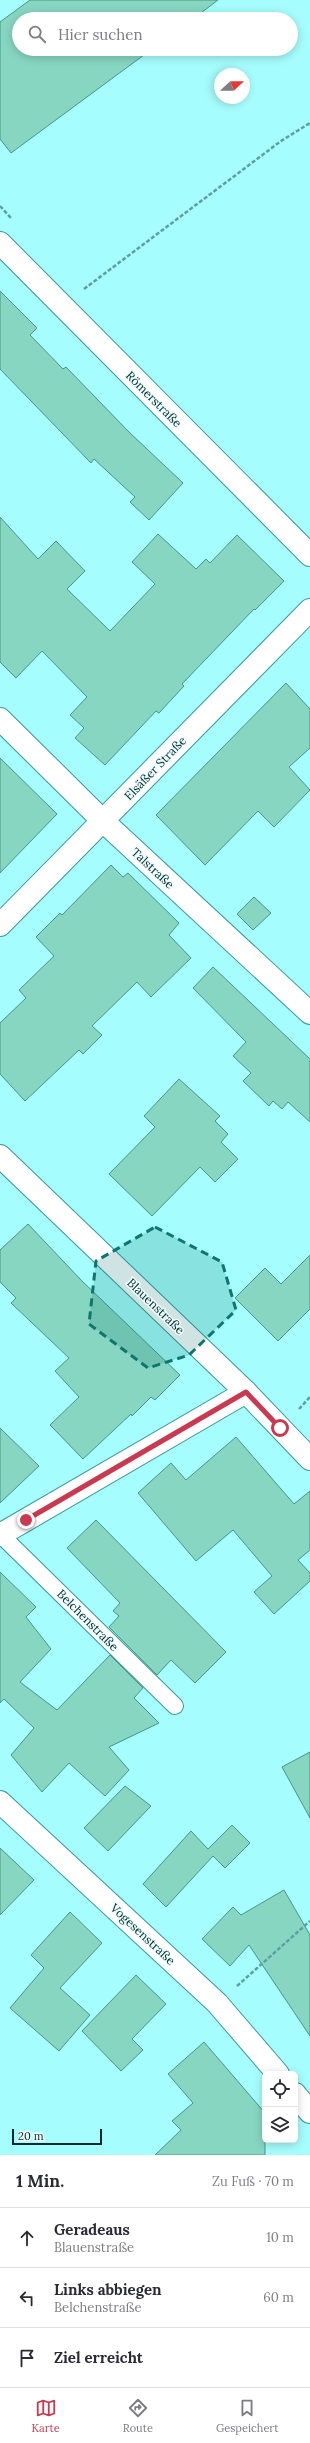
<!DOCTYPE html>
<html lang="de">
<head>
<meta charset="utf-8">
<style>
  body { margin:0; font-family:Lora,serif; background:#f2f2f3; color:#2b2b33 }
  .controls { position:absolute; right:12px; bottom:12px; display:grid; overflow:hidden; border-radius:6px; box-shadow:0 2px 10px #0003 }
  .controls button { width:36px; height:36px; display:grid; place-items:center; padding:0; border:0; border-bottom:1px solid #e1e1e2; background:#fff; color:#2b2b33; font:20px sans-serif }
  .compass { position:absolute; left:214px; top:68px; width:36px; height:36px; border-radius:50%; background:#fff; box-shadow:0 2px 10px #0003; rotate:68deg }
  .scale { position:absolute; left:12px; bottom:10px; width:90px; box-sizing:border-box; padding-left:4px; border:2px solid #042b2b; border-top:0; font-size:11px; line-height:14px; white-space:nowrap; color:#042b2b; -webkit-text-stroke:3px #ecfcfc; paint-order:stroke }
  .stop { position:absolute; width:12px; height:12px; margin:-9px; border:3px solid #c93950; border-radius:50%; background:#fff }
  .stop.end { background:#c93950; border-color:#fff; box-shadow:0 1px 4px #0008 }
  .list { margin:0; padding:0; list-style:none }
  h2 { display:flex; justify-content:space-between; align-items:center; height:52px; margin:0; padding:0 16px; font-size:17px }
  h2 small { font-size:13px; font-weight:400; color:#7c7c81 }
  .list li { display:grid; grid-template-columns:26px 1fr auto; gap:12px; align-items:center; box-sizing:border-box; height:60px; padding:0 16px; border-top:1px solid #e1e1e2 }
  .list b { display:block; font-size:15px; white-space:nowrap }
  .list p { margin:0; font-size:13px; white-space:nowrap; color:#7c7c81 }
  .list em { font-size:13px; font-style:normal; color:#7c7c81 }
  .icon { flex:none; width:22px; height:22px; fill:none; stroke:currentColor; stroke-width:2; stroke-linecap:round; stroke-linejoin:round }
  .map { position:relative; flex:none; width:310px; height:2155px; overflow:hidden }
  .search { position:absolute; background:#fff; box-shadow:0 2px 10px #0003; left:12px; right:12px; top:12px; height:44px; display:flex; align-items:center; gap:10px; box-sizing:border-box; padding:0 14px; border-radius:22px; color:#7c7c81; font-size:15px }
  .sheet { height:232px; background:#fff }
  nav { display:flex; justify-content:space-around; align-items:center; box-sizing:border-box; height:56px; border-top:1px solid #e1e1e2; background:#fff; font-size:11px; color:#7c7c81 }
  nav a { display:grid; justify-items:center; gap:2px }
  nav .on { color:#c93950 }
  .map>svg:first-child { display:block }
  .building { fill:#87d6c2; stroke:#479684 }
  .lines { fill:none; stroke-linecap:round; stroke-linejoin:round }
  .service-casing { stroke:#3c9596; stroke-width:18 }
  .minor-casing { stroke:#3c9596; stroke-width:24 }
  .path { stroke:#5d9f9f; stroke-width:2.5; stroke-dasharray:4 2; stroke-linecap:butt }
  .service { stroke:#fff; stroke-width:16 }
  .minor { stroke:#fff; stroke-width:22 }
  .route { stroke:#c93950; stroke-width:5 }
  .marked { fill:#0f766e; fill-opacity:0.2; stroke:#0f766e; stroke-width:3; stroke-dasharray:8 5; stroke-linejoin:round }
  .labels { text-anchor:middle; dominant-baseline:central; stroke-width:3; stroke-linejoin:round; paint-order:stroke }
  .street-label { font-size:12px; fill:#042b2b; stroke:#ecfcfc }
</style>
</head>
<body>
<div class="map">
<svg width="310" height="2155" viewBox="0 0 310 2155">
  <rect width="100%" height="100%" fill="#a6fdfd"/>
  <g class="building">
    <path d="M 30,0 L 218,0 L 193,19 L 19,19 L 19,49 L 152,49 L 11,153 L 0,139 L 0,22 Z"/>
    <path d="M 0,291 L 37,328 L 30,335 L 63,369 L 66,367 L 129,432 L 183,483 L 149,520 L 130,502 L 135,497 L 94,459 L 91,463 L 0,369 Z"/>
    <path d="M 0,517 L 38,559 L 56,541 L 85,571 L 67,589 L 110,631 L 155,584 L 132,562 L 158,534 L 196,569 L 206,559 L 210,563 L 237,535 L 284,581 L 255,610 L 254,609 L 182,684 L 184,686 L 159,713 L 156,711 L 105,765 L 75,738 L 84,728 L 70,715 L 87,697 L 42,651 L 16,678 L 0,662 Z"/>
    <path d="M 286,683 L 310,709 L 310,748 L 289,767 L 310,790 L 274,827 L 258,811 L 205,865 L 156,815 Z"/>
    <path d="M 0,758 L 57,814 L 0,873 Z"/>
    <path d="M 111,865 L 123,877 L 128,873 L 179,923 L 169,935 L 191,958 L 151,997 L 137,982 L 92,1026 L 102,1035 L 83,1054 L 79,1050 L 25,1101 L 0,1074 L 0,1023 L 26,998 L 19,990 L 54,956 L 36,937 L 60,913 L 62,915 Z"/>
    <path d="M 254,897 L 271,913 L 253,930 L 237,914 Z"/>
    <path d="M 213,967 L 310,1059 L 310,1122 L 288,1102 L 282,1109 L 273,1101 L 269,1106 L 243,1081 L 251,1073 L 233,1056 L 246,1042 L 193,988 Z"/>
    <path d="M 179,1079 L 220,1116 L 215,1121 L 228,1134 L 221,1142 L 238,1159 L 215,1182 L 200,1167 L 152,1216 L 109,1174 L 155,1127 L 144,1116 Z"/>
    <path d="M 28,1224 L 82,1281 L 180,1375 L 155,1400 L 151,1397 L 132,1416 L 131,1414 L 83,1459 L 50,1425 L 79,1397 L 55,1371 L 69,1358 L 11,1303 L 16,1298 L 0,1282 L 0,1250 Z"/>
    <path d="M 310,1255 L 310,1309 L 278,1341 L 235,1298 L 265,1268 L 281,1284 Z"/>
    <path d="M 0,1428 L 39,1466 L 0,1503 Z"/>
    <path d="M 236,1437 L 294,1504 L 310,1491 L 310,1550 L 298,1560 L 310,1573 L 310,1581 L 274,1614 L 254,1592 L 272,1576 L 233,1530 L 196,1561 L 138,1493 L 171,1463 L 186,1480 Z"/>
    <path d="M 96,1520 L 226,1652 L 195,1683 L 171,1660 L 157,1675 L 109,1627 L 119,1616 L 113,1611 L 120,1603 L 67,1548 Z"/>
    <path d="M 0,1572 L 36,1607 L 26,1617 L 51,1649 L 20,1682 L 57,1710 L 110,1655 L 143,1688 L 134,1698 L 159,1723 L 109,1747 L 129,1770 L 105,1796 L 69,1763 L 42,1792 L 11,1755 L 34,1728 L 4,1699 L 0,1703 Z"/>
    <path d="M 310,1752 L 310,1818 L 282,1767 Z"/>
    <path d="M 125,1786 L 151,1806 L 108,1851 L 84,1828 Z"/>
    <path d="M 232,1825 L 250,1843 L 225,1868 L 213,1856 L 166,1907 L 143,1884 L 191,1831 L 208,1849 Z"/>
    <path d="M 0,1848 L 34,1880 L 0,1915 Z"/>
    <path d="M 284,1890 L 310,1935 L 310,2036 L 249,1945 L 230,1966 L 202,1939 L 233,1907 L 241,1915 Z"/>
    <path d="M 70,1912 L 102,1943 L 60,1988 L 90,2015 L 59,2051 L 10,2008 L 44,1968 L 31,1955 Z"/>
    <path d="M 136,1975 L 166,2004 L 132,2039 L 143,2050 L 121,2071 L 82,2031 Z"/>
    <path d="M 204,2042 L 265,2113 L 265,2155 L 155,2155 L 181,2130 L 172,2121 L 193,2103 L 168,2074 Z"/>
  </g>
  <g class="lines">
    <defs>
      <path id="service" d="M 1,1535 L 175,1706"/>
      <g id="minor">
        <path d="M 0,243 L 310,555"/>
        <path d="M 0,719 L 103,821 L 310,1013"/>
        <path d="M 0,925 L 310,610"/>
        <path d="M 0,1156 L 246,1392 L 310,1459"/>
        <path d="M 0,1535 L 246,1392"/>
        <path d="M 0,1802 L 217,2003 L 278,2074"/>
        <path d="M 295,2094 L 310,2112"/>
      </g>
    </defs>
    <use href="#service" class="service-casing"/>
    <use href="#minor" class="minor-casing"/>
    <g class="path">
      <path d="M 0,206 L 11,218"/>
      <path d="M 84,289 L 281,141 L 310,123"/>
      <path d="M 299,1409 L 310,1397"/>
      <path d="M 237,1986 L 310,1921"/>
    </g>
    <use href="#service" class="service"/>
    <use href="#minor" class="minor"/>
  </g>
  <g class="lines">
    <path class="route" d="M 26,1520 L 246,1392 L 280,1428"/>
  </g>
  <path class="marked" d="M 155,1227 L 222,1262 L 236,1310 L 189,1355 L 148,1368 L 89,1324 L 96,1261 Z"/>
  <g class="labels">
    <g class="street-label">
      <text transform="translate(154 399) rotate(45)">Römerstraße</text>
      <text transform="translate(155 768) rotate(-46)">Elsäßer Straße</text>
      <text transform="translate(153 868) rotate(43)">Talstraße</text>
      <text transform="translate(156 1306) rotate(44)">Blauenstraße</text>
      <text transform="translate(88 1620) rotate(45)">Belchenstraße</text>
      <text transform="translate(143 1934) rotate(43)">Vogesenstraße</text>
    </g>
  </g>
</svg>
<div class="controls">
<button><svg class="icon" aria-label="locate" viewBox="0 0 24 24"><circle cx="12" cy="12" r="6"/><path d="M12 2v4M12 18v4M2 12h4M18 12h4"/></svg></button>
<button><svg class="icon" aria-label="layers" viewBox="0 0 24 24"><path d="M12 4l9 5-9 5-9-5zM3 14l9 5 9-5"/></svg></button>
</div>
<svg class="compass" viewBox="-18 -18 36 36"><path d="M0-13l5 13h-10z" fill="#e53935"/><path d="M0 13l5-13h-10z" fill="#7c7c81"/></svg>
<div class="scale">20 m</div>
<div class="stop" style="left:280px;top:1428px"></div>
<div class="stop end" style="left:26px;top:1520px"></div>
<div class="search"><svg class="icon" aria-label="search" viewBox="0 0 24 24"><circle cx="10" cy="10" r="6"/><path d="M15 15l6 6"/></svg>Hier suchen</div>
</div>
<section class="sheet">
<h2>1 Min.<small>Zu Fuß · 70 m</small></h2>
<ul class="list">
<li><svg class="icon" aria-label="ahead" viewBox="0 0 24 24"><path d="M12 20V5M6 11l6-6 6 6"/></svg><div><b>Geradeaus</b><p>Blauenstraße</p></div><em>10 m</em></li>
<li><svg class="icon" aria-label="left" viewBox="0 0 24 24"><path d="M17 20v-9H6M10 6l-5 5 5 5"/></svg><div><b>Links abbiegen</b><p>Belchenstraße</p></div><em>60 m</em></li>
<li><svg class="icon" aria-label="arrive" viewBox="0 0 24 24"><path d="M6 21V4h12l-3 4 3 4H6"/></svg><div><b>Ziel erreicht</b></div></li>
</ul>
</section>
<nav>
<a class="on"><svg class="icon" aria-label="map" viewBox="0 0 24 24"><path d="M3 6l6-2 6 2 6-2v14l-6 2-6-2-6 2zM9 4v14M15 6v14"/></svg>Karte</a>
<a><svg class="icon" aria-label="directions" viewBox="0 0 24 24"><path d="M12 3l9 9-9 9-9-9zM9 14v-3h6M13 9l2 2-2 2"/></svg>Route</a>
<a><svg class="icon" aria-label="saved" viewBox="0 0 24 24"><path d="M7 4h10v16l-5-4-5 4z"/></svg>Gespeichert</a>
</nav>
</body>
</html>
